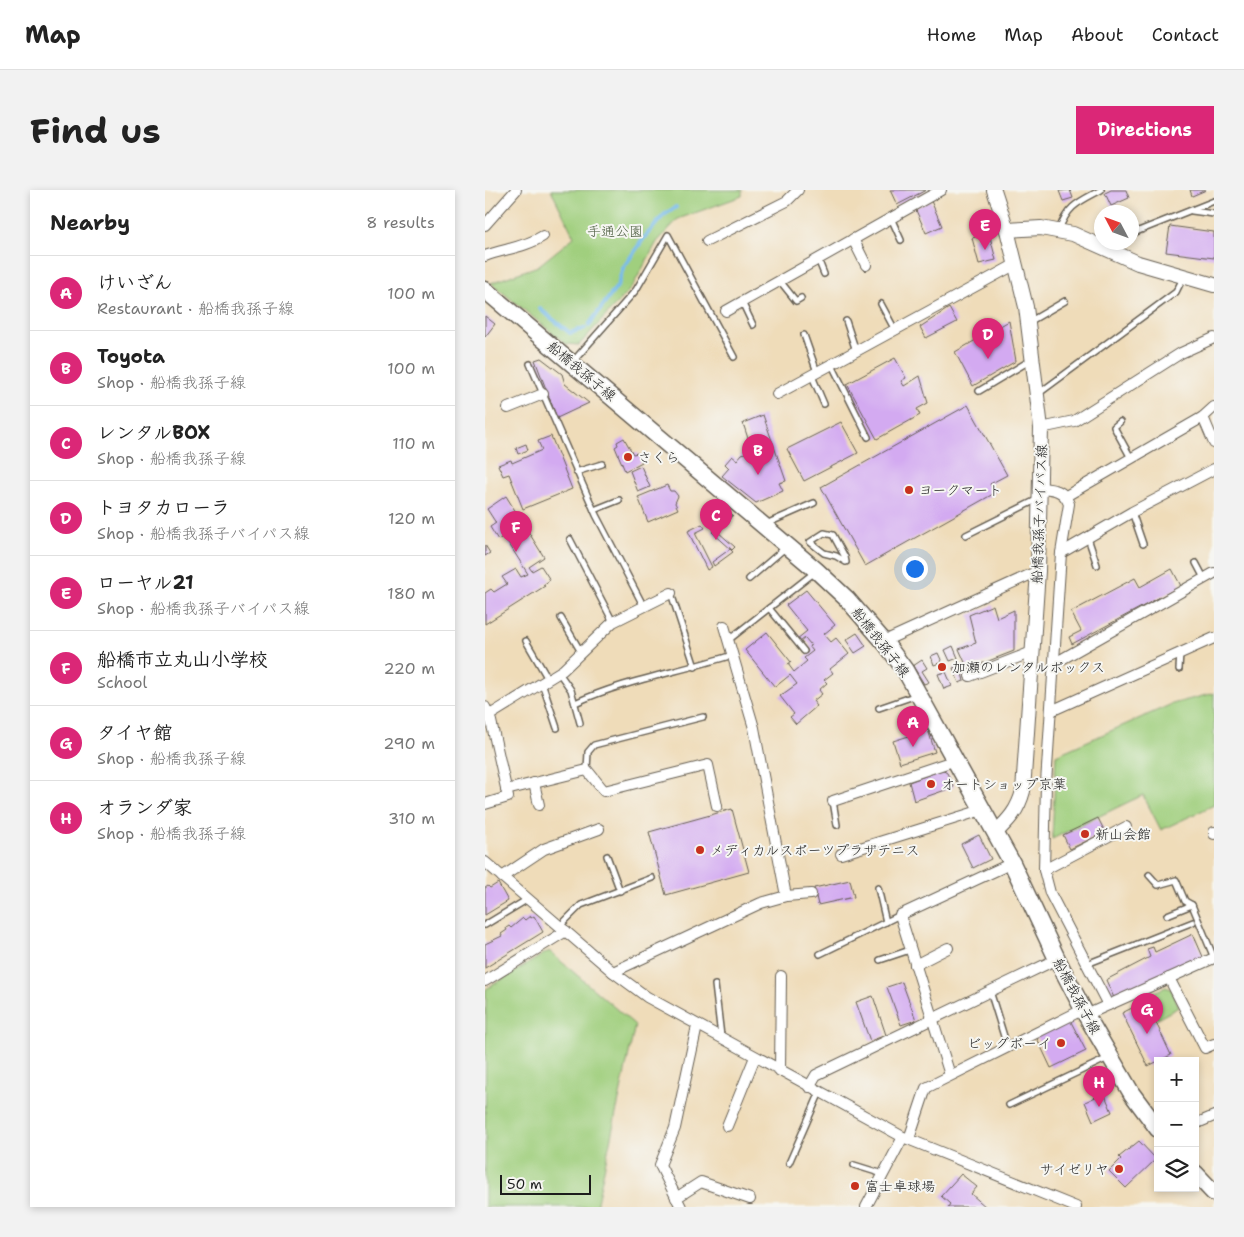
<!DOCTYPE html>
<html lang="en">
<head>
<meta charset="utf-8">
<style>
  body { margin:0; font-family:"Shantell Sans","Klee One",sans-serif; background:#f2f2f2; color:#222 }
  .controls { position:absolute; right:15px; bottom:15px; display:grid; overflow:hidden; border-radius:0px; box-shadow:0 2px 8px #0003 }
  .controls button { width:45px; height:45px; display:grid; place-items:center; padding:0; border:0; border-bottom:1px solid #e0e0e0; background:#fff; color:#222; font:25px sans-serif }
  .compass { position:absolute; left:609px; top:15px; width:45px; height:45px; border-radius:50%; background:#fff; box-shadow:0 2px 8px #0003; rotate:311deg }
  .scale { position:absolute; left:15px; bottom:12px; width:91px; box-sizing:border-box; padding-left:5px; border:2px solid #1c1c1c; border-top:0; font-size:14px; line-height:18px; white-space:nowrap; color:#1c1c1c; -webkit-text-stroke:4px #f6f6f2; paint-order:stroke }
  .you { position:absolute; left:429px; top:378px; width:18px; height:18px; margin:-12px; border:4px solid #fff; border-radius:50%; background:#1a73e8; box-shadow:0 0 0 8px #1a73e833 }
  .badge { display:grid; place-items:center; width:32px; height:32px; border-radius:50%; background:#db2777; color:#fff; font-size:16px; font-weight:700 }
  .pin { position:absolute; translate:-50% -41px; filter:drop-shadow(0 1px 2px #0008) }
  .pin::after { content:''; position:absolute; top:26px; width:18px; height:15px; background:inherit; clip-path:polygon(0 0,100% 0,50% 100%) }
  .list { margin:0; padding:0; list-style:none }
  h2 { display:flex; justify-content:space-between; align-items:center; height:65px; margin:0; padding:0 20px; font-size:21px }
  h2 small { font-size:16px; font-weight:400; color:#767676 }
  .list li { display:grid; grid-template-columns:32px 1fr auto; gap:15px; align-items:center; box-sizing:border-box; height:75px; padding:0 20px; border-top:1px solid #e0e0e0 }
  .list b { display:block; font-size:19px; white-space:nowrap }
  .list p { margin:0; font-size:16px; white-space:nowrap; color:#767676 }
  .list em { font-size:16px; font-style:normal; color:#767676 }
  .icon { flex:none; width:28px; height:28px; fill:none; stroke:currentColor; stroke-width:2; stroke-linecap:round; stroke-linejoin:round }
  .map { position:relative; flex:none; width:729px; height:1017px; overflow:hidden; border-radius:0px }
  header { display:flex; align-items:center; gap:30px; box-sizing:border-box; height:70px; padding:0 25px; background:#fff; border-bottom:1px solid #e0e0e0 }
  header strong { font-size:24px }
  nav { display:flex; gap:28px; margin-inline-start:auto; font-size:18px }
  .intro { display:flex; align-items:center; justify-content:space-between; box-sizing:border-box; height:120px; padding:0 30px }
  h1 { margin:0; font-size:35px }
  .button { padding:12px 22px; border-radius:0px; background:#db2777; color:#fff; font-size:18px; font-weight:700 }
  main { display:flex; gap:30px; padding:0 30px }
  aside { flex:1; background:#fff; border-radius:0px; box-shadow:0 2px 8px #0003 }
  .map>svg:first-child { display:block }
  .green { fill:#a0cf7e; stroke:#5e764d }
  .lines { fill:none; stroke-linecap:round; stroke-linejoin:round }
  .stream { stroke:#75baec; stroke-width:4 }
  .building { fill:#d3aaf1 }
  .service-casing { stroke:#665f53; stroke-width:8 }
  .minor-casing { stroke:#665f53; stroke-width:12 }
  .tertiary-casing { stroke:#665f53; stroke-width:16 }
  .primary-casing { stroke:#665f53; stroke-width:19 }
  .service { stroke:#fff; stroke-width:5 }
  .minor { stroke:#fff; stroke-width:10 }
  .tertiary { stroke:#fff; stroke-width:14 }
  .primary { stroke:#fff; stroke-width:16 }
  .poi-dot { fill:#c8321e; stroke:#f6f6f2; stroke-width:2 }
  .labels { text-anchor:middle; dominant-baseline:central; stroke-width:4; stroke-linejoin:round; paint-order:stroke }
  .park-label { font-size:14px; fill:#4a5b3e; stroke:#f6f6f2 }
  .street-label { font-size:14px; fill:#1c1c1c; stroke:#f6f6f2 }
  .poi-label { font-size:14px; fill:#1c1c1c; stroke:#f6f6f2; text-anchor:start }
</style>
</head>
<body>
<header>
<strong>Map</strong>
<nav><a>Home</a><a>Map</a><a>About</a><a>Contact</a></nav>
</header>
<div class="intro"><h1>Find us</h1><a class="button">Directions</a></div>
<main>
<aside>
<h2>Nearby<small>8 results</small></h2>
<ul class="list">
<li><span class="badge">A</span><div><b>けいざん</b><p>Restaurant · 船橋我孫子線</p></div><em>100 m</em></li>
<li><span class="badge">B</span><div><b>Toyota</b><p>Shop · 船橋我孫子線</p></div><em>100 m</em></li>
<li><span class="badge">C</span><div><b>レンタルBOX</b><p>Shop · 船橋我孫子線</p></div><em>110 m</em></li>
<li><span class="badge">D</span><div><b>トヨタカローラ</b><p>Shop · 船橋我孫子バイパス線</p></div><em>120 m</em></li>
<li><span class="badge">E</span><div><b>ローヤル21</b><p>Shop · 船橋我孫子バイパス線</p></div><em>180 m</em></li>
<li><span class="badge">F</span><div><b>船橋市立丸山小学校</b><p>School</p></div><em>220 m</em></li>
<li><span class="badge">G</span><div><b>タイヤ館</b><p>Shop · 船橋我孫子線</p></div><em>290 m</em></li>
<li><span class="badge">H</span><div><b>オランダ家</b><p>Shop · 船橋我孫子線</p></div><em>310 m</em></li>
</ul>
</aside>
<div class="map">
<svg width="729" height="1017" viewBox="0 0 729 1017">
  <rect width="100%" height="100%" fill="#f6f6f2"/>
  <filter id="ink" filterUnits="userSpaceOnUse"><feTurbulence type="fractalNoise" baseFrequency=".02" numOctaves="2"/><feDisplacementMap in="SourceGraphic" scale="10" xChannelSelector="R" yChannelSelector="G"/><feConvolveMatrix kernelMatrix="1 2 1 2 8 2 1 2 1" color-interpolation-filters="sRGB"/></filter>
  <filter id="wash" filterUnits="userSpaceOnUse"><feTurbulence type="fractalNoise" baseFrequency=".0096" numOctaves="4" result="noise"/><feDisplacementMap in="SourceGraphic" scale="20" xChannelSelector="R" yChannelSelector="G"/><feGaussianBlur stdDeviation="1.12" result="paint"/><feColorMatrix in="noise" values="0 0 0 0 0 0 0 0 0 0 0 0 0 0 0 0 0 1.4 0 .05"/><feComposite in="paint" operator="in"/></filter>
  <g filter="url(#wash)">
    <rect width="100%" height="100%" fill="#efdcb9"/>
    <g class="green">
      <path d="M 66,0 L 257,0 L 257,6 L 193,29 L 172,52 L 147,97 L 94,155 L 81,154 L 6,93 L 53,76 L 89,47 Z"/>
      <path d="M 729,503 L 729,615 L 676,640 L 658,605 L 567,649 L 571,565 L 687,514 Z"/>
      <path d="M 64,761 L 150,835 L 111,1017 L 0,1017 L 1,799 Z"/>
      <path d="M 681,797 L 686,799 L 694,817 L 672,829 L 661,805 Z"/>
    </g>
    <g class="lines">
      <g class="stream">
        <path d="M 55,119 L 85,143 L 100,138"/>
        <path d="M 104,135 L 133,95 L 138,78 L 159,48 L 179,25 L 191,17"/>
      </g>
    </g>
    <g id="blocks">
      <g class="building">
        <path d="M 405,0 L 441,0 L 412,15 Z"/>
        <path d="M 585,0 L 588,8 L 578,11 L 574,1 Z"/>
        <path d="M 626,0 L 641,0 L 644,8 L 626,16 L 620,3 Z"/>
        <path d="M 705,0 L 721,0 L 707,6 Z"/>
        <path d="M 446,11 L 457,36 L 441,43 L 430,18 Z"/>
        <path d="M 685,36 L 729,42 L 729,68 L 681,62 Z"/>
        <path d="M 504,43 L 511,70 L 494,74 L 487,48 Z"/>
        <path d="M 464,118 L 472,132 L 441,148 L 435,137 Z"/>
        <path d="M 0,126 L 10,134 L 0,147 Z"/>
        <path d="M 524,131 L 531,171 L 488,196 L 470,162 Z"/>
        <path d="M 56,168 L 77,184 L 80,194 L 104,213 L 72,228 L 50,170 Z"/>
        <path d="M 410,168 L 421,188 L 416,191 L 419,196 L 435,186 L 443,213 L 432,219 L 435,225 L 392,249 L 362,194 Z"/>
        <path d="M 483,215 L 522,285 L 505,294 L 510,303 L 380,376 L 336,297 Z"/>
        <path d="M 278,225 L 301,291 L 294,293 L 298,301 L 271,313 L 237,286 L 244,278 L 240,274 L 247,266 L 252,270 L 257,264 L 267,261 L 258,233 Z"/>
        <path d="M 356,232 L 373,263 L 319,291 L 302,259 Z"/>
        <path d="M 66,246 L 87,299 L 38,319 L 24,284 L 18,286 L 13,275 L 26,270 L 27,273 L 57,260 L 53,251 Z"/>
        <path d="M 139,248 L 148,264 L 153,263 L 157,272 L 140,281 L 130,257 L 133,255 L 132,252 Z"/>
        <path d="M 41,254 L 43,260 L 33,264 L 31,258 Z"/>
        <path d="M 156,276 L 165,297 L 153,302 L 145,281 Z"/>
        <path d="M 182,295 L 185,301 L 189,301 L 193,306 L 190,313 L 193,319 L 163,332 L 153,307 Z"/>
        <path d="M 21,306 L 59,367 L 44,377 L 47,381 L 56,376 L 65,390 L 58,395 L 60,396 L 0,434 L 0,403 L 6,399 L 9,402 L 22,394 L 17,387 L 31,379 L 36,387 L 43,384 L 19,346 L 13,350 L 5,337 L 11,333 L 2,319 Z"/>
        <path d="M 241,318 L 248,325 L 233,342 L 250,357 L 247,360 L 227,342 L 242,326 L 238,322 Z"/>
        <path d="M 217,334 L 220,338 L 210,343 L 227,377 L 222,380 L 203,341 Z"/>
        <path d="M 0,355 L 5,363 L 0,366 Z"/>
        <path d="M 245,359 L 248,362 L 229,376 L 227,372 Z"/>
        <path d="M 687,379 L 696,396 L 587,454 L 584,447 L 596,441 L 586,422 L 650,388 L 655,397 Z"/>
        <path d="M 321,400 L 350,435 L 339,444 L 346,452 L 351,448 L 364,464 L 345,479 L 348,483 L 339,490 L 342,493 L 334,500 L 337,504 L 328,511 L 332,516 L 311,534 L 305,527 L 309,524 L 295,506 L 312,494 L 305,485 L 290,497 L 260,460 L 282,442 L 306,472 L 303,474 L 309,482 L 322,471 L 319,468 L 328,461 L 324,456 L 326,455 L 320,448 L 315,452 L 312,449 L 322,441 L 301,415 Z"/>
        <path d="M 508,415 L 512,428 L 529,420 L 529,461 L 483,479 L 474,459 L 491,453 L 484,425 Z"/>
        <path d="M 372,443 L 381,456 L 370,463 L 361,450 Z"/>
        <path d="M 468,456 L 473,468 L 465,471 L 460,460 Z"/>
        <path d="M 453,463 L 457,472 L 449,475 L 446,466 Z"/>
        <path d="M 437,470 L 442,478 L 437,481 L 444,492 L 439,494 L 428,476 Z"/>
        <path d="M 477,475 L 480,483 L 477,484 L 479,491 L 474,493 L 468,478 Z"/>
        <path d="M 461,482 L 467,496 L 459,499 L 453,484 Z"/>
        <path d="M 443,540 L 450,562 L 415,573 L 408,551 Z"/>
        <path d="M 457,580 L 462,583 L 469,597 L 429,611 L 424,592 Z"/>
        <path d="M 247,619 L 264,682 L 181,705 L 164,642 Z"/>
        <path d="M 613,628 L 620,642 L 585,659 L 578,645 Z"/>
        <path d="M 494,645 L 506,669 L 488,678 L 476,654 Z"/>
        <path d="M 365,690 L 369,707 L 333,715 L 329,698 Z"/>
        <path d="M 13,693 L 23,711 L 0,725 L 0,698 L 3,696 L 5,698 Z"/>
        <path d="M 45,726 L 46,728 L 49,726 L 58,742 L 0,778 L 0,754 L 17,746 L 16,744 L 22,740 L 21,738 L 24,736 L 26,738 L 38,728 L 40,730 Z"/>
        <path d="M 708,744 L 719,769 L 630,810 L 621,790 L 665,767 L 662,759 L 668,757 L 670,762 Z"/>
        <path d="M 417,792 L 431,830 L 416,835 L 402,797 Z"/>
        <path d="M 388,806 L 401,845 L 385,851 L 371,812 Z"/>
        <path d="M 661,811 L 686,865 L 663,876 L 637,823 Z"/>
        <path d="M 585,830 L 601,861 L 566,878 L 551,846 Z"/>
        <path d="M 619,903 L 627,922 L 608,931 L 600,912 Z"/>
        <path d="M 654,951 L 671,969 L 641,998 L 624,981 L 636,969 L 634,967 Z"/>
        <path d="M 476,984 L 492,997 L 486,1004 L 501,1017 L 463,1017 L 465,1014 L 456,1006 Z"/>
      </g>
    </g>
  </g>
  <g filter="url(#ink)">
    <use href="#blocks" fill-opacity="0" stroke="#665f53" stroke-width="1"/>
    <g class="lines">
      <defs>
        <g id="service">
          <path d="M 707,21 L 729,24"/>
          <path d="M 406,28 L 416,50"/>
          <path d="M 574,40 C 583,15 594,12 616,0"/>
          <path d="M 646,44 L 729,11"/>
          <path d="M 629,60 L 636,52"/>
          <path d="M 333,69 L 339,84"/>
          <path d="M 295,91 L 311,111 L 316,108"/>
          <path d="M 257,112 L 268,135"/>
          <path d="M 396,114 L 410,140"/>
          <path d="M 361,131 L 371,161"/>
          <path d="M 544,132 L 580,111"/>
          <path d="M 319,145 L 332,182"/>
          <path d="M 92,167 L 151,100 L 183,45 L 249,167"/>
          <path d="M 45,174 L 111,325 L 159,417"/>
          <path d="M 347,175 L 383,247"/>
          <path d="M 327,186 L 339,214"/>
          <path d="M 494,201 L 546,170"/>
          <path d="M 553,204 L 691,102 L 698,88"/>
          <path d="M 635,232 L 629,237 L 646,268"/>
          <path d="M 91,282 L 117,274"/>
          <path d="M 109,320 L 134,310"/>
          <path d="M 647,322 L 658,354"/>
          <path d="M 281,334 L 329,313"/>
          <path d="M 339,343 L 348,345 L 360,367 L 361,372 L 351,366 L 339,363 L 325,352 Z"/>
          <path d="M 481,345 L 553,309"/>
          <path d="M 603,348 L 612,375"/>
          <path d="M 85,349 L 128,432"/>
          <path d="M 711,373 L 719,388"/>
          <path d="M 264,389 L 300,358"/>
          <path d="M 186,403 L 210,477"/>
          <path d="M 284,418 L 319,461"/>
          <path d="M 76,428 L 96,462"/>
          <path d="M 246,448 L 330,382"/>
          <path d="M 41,451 L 63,489"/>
          <path d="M 694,479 L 695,463"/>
          <path d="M 74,483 L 86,500 L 95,533"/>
          <path d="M 57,493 L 72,538"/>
          <path d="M 90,513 C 140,490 195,482 247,465"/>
          <path d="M 394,518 L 432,505"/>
          <path d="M 102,580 L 103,562 L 109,555 L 218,527"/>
          <path d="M 348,611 L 352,635"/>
          <path d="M 122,666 L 135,701"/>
          <path d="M 664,685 L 673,695 L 691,690 L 700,711 L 707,715 L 729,768"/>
          <path d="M 393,698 L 401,732"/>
          <path d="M 682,725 L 707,715"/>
          <path d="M 0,735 L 43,709"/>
          <path d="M 75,736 L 96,715 L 167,688"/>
          <path d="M 335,764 L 415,725"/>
          <path d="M 395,770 L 425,760"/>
          <path d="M 602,774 L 708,732"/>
          <path d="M 230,795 L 236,846"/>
          <path d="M 505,801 L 522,856"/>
          <path d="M 524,915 L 623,868"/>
          <path d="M 304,973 L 335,902"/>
          <path d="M 369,975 L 398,984"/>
        </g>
        <g id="minor">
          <path d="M 0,35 L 31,0"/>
          <path d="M 368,49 L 381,75"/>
          <path d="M 222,51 L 302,11 L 313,0"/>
          <path d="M 0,66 C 19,59 41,57 58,46"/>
          <path d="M 241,121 L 456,0"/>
          <path d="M 292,204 L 531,74"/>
          <path d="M 23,218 L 58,204"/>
          <path d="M 718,227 L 729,253"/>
          <path d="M 556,238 L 589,231 L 696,163 L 729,148"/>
          <path d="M 555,298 C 569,299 579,300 584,314 L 576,363 L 561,593 L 559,680 L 565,703 L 623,815"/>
          <path d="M 581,306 L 718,227 L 729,217"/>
          <path d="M 576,363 L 647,322 L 729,279"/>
          <path d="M 239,436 L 269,538 L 301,706"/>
          <path d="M 401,454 L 406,448 L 553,381"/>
          <path d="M 570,473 L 729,383"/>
          <path d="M 485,486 L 547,462"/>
          <path d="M 0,517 L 6,531 L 23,607 L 0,614"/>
          <path d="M 566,521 L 729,448"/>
          <path d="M 0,528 L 78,480 L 128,432 L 186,403"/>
          <path d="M 49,593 L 54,615"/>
          <path d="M 21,600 L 102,580 L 119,601 L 223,575 L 232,616"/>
          <path d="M 348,611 L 471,570"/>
          <path d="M 729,642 L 729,644"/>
          <path d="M 356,664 L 497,620"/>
          <path d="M 0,672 L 128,782 L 162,807 L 418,947 L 591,1017"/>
          <path d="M 559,680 L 641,637"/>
          <path d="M 17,687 L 59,659 L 114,639"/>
          <path d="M 430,775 L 463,758"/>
          <path d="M 128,782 L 276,713 L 301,706 L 326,704"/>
          <path d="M 684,788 L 720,858 L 729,854"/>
          <path d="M 0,791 L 81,741"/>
          <path d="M 601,825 L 729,768"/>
          <path d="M 295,881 L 296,786"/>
          <path d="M 465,885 L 415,725 L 527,673"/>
          <path d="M 324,897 L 331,885 L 572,769"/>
          <path d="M 710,934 L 729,926"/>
          <path d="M 242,936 L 270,867"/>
          <path d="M 424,949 L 441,898 L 599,819"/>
          <path d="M 191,1008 L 216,992 L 265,1009"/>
          <path d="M 196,1017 L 175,975 L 190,938 L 212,836"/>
          <path d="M 381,1017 L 418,947"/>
        </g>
        <g id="tertiary">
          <path d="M 509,0 L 522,40 L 541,117 L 556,238 L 553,381 L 538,601 C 533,620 524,630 510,643"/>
          <path d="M 522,40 L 556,38 L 588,44 L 653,73 L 729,95"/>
        </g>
        <g id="primary">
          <path d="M 0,100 L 331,380 L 362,409 L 401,454 L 420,480 L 527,673 L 572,769 L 601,825 L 647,904 L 673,939"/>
          <path d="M 710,983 L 729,1003"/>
        </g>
      </defs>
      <use href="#service" class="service-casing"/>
      <use href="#minor" class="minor-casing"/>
      <use href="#tertiary" class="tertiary-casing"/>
      <use href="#primary" class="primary-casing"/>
      <use href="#service" class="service"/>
      <use href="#minor" class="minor"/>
      <use href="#tertiary" class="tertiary"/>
      <use href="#primary" class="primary"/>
    </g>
  </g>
  <g class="poi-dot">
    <circle cx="143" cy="267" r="5"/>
    <circle cx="424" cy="300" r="5"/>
    <circle cx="457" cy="477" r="5"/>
    <circle cx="446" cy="594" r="5"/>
    <circle cx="600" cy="644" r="5"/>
    <circle cx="215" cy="660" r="5"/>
    <circle cx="576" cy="853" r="5"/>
    <circle cx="634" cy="979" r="5"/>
    <circle cx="370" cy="996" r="5"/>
  </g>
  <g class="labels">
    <g class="park-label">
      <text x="130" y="41">手通公園</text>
    </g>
    <g class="street-label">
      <text transform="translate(97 181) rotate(40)">船橋我孫子線</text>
      <text transform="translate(554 324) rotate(-88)">船橋我孫子バイパス線</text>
      <text transform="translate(396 452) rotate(52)">船橋我孫子線</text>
      <text transform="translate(592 806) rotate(62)">船橋我孫子線</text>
    </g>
    <g class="poi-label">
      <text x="153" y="267">さくら</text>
      <text x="434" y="300">ヨークマート</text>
      <text x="467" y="477">加瀬のレンタルボックス</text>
      <text x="456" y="594">オートショップ京葉</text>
      <text x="610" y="644">新山会館</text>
      <text x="225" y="660">メディカルスポーツプラザテニス</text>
      <text x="566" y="853" text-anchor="end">ビッグボーイ</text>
      <text x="624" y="979" text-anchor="end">サイゼリヤ</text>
      <text x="380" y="996">富士卓球場</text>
    </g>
  </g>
</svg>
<div class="controls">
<button>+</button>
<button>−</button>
<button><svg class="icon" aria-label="layers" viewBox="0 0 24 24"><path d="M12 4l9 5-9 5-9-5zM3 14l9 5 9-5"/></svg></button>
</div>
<svg class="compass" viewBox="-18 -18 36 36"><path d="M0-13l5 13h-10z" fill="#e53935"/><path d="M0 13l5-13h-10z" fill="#767676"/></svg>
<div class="scale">50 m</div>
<div class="you"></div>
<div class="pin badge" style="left:428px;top:557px">A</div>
<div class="pin badge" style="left:273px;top:285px">B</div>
<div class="pin badge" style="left:231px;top:350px">C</div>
<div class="pin badge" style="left:503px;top:169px">D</div>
<div class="pin badge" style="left:500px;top:60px">E</div>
<div class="pin badge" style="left:31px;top:362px">F</div>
<div class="pin badge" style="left:662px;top:844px">G</div>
<div class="pin badge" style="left:614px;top:917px">H</div>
</div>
</main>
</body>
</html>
